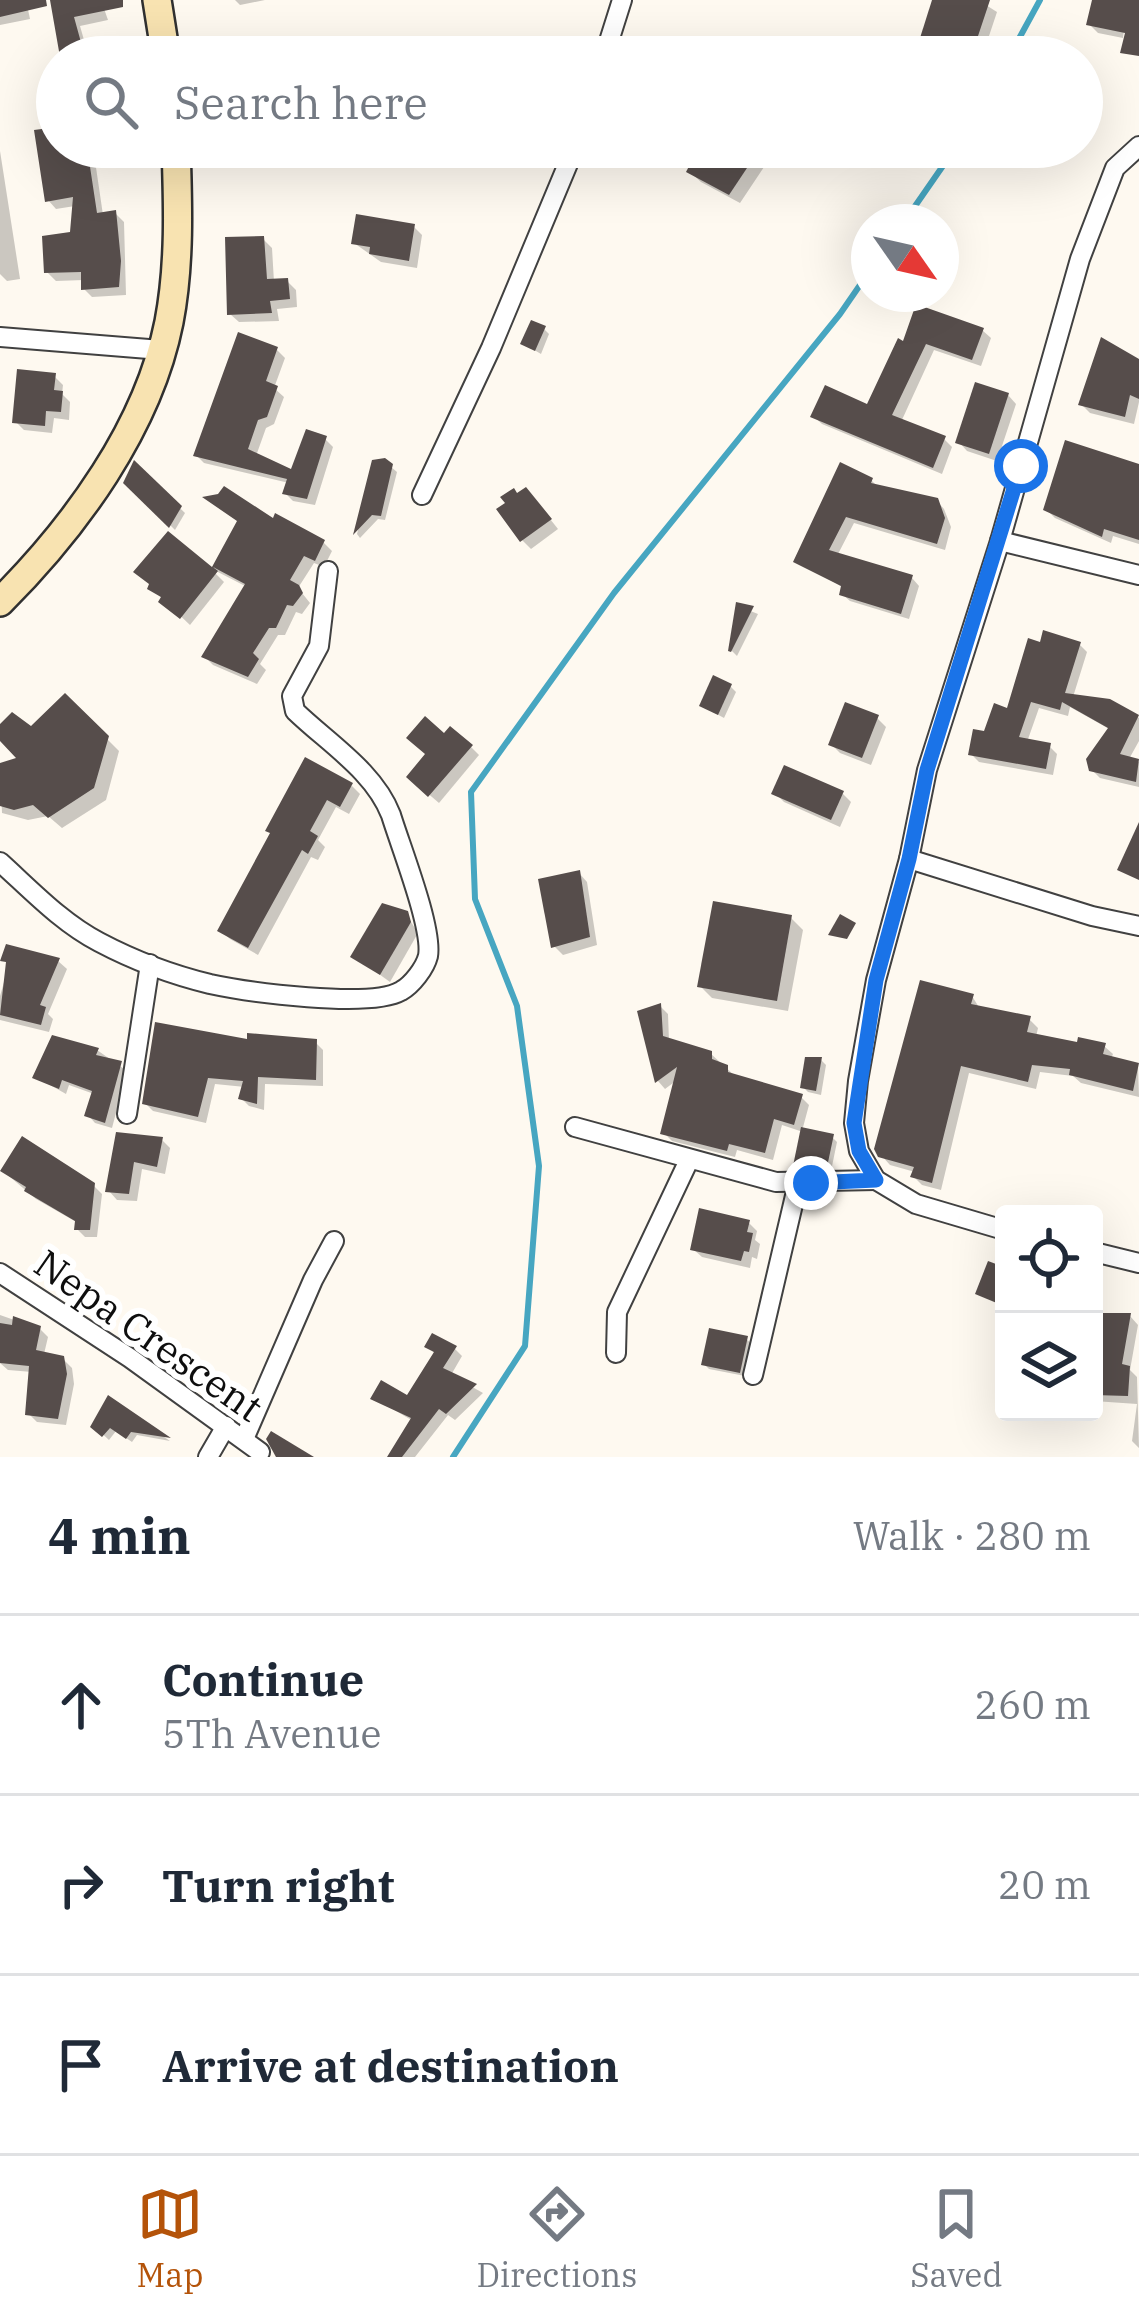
<!DOCTYPE html>
<html lang="en">
<head>
<meta charset="utf-8">
<style>
  body { margin:0; font-family:"IBM Plex Serif",serif; background:#f2f2f3; color:#1f2937 }
  .controls { position:absolute; right:36px; bottom:36px; display:grid; overflow:hidden; border-radius:12px; box-shadow:0 12px 48px #0002 }
  .controls button { width:108px; height:108px; display:grid; place-items:center; padding:0; border:0; border-bottom:3px solid #e0e1e3; background:#fff; color:#1f2937; font:60px sans-serif }
  .compass { position:absolute; left:851px; top:204px; width:108px; height:108px; border-radius:50%; background:#fff; box-shadow:0 12px 48px #0002; rotate:124deg }
  .stop { position:absolute; width:36px; height:36px; margin:-27px; border:9px solid #1a73e8; border-radius:50%; background:#fff }
  .stop.end { background:#1a73e8; border-color:#fff; box-shadow:0 3px 12px #0008 }
  .list { margin:0; padding:0; list-style:none }
  h2 { display:flex; justify-content:space-between; align-items:center; height:156px; margin:0; padding:0 48px; font-size:51px }
  h2 small { font-size:39px; font-weight:400; color:#747a83 }
  .list li { display:grid; grid-template-columns:78px 1fr auto; gap:36px; align-items:center; box-sizing:border-box; height:180px; padding:0 48px; border-top:3px solid #e0e1e3 }
  .list b { display:block; font-size:45px; white-space:nowrap }
  .list p { margin:0; font-size:39px; white-space:nowrap; color:#747a83 }
  .list em { font-size:39px; font-style:normal; color:#747a83 }
  .icon { flex:none; width:66px; height:66px; fill:none; stroke:currentColor; stroke-width:2; stroke-linecap:round; stroke-linejoin:round }
  .map { position:relative; flex:none; width:1139px; height:1457px; overflow:hidden }
  .search { position:absolute; background:#fff; box-shadow:0 12px 48px #0002; left:36px; right:36px; top:36px; height:132px; display:flex; align-items:center; gap:30px; box-sizing:border-box; padding:0 42px; border-radius:66px; color:#747a83; font-size:45px }
  .sheet { height:696px; background:#fff }
  nav { display:flex; justify-content:space-around; align-items:center; box-sizing:border-box; height:168px; border-top:3px solid #e0e1e3; background:#fff; font-size:33px; color:#747a83 }
  nav a { display:grid; justify-items:center; gap:6px }
  nav .on { color:#b45309 }
  .map>svg:first-child { display:block }
  .shadow { fill:#0003 }
  .lines { fill:none; stroke-linecap:round; stroke-linejoin:round }
  .stream { stroke:#47a6c1; stroke-width:6 }
  .building { fill:#564d4b }
  .street-casing { stroke:#414141; stroke-width:22 }
  .secondary-casing { stroke:#303030; stroke-width:32 }
  .street { stroke:#fff; stroke-width:18 }
  .secondary { stroke:#f8e3b1; stroke-width:27 }
  .route { stroke:#1a73e8; stroke-width:15 }
  .labels { text-anchor:middle; dominant-baseline:central; stroke-width:12; stroke-linejoin:round; paint-order:stroke }
  .street-label { font-size:39px; fill:#0e0e0e; stroke:#fff }
</style>
</head>
<body>
<div class="map">
<svg width="1139" height="1457" viewBox="0 0 1139 1457">
  <rect width="100%" height="100%" fill="#fef9f0"/>
  <g class="shadow">
    <path d="M 0,0 L 26,0 L 30,19 L 0,25 Z"/>
    <path d="M 53,0 L 101,0 L 108,20 L 80,26 L 88,54 L 95,57 L 63,57 Z"/>
    <path d="M 235,0 L 265,0 L 240,5 Z"/>
    <path d="M 935,0 L 978,0 L 997,12 L 982,57 L 919,57 Z"/>
    <path d="M 1095,0 L 1128,0 L 1123,38 L 1098,33 L 1089,24 Z"/>
    <path d="M 368,52 L 407,57 L 367,57 Z"/>
    <path d="M 57,130 L 57,147 L 93,147 L 103,215 L 115,213 L 124,222 L 126,295 L 92,297 L 84,289 L 84,280 L 56,281 L 47,272 L 73,234 L 75,206 L 56,209 L 48,200 Z"/>
    <path d="M 703,147 L 798,147 L 789,164 L 772,155 L 740,203 L 701,182 L 690,172 Z"/>
    <path d="M 0,151 L 20,279 L 7,281 L 0,274 Z"/>
    <path d="M 414,227 L 422,235 L 417,268 L 381,262 L 354,243 Z"/>
    <path d="M 263,239 L 272,248 L 274,282 L 287,281 L 296,290 L 297,307 L 277,309 L 279,321 L 239,322 L 230,314 Z"/>
    <path d="M 544,329 L 549,334 L 541,354 L 524,344 Z"/>
    <path d="M 982,330 L 991,338 L 981,366 L 934,350 L 901,422 L 944,439 L 952,447 L 942,474 L 822,424 L 813,416 L 868,408 L 899,342 Z"/>
    <path d="M 277,350 L 285,358 L 274,388 L 284,397 L 274,424 L 266,428 L 256,456 L 293,473 L 325,439 L 333,447 L 315,505 L 293,501 L 285,493 L 289,483 L 204,463 L 196,455 Z"/>
    <path d="M 1139,362 L 1139,402 L 1134,424 L 1090,413 L 1081,404 Z"/>
    <path d="M 54,376 L 63,385 L 62,394 L 70,402 L 69,420 L 54,418 L 52,433 L 24,430 L 15,421 Z"/>
    <path d="M 1008,395 L 1016,404 L 997,461 L 967,451 L 959,442 Z"/>
    <path d="M 384,461 L 397,472 L 385,520 L 378,519 L 360,538 L 357,534 L 375,463 Z"/>
    <path d="M 135,465 L 185,513 L 175,530 L 127,482 Z"/>
    <path d="M 1139,467 L 1139,544 L 1113,536 L 1111,543 L 1055,518 L 1046,509 Z"/>
    <path d="M 871,480 L 879,488 L 936,500 L 944,509 L 951,527 L 945,550 L 854,523 L 837,556 L 912,578 L 919,586 L 909,619 L 850,601 L 842,594 L 844,588 L 797,561 Z"/>
    <path d="M 518,496 L 535,500 L 558,529 L 531,549 L 522,540 Z"/>
    <path d="M 240,522 L 274,522 L 323,542 L 332,551 L 324,567 L 314,563 L 298,588 L 310,603 L 302,614 L 296,612 L 285,635 L 278,635 L 260,664 L 266,670 L 257,684 L 213,665 L 205,657 L 247,587 L 214,570 Z"/>
    <path d="M 213,571 L 224,582 L 190,625 L 151,588 Z"/>
    <path d="M 738,606 L 758,614 L 737,656 L 731,650 Z"/>
    <path d="M 1079,644 L 1087,652 L 1073,697 L 1109,702 L 1139,718 L 1139,741 L 1129,759 L 1139,762 L 1139,787 L 1100,778 L 1091,769 L 1111,730 L 1070,707 L 1068,716 L 1039,708 L 1027,742 L 1049,746 L 1057,754 L 1053,775 L 979,762 L 971,754 L 986,735 Z"/>
    <path d="M 730,686 L 736,692 L 724,718 L 702,706 Z"/>
    <path d="M 65,697 L 119,751 L 106,800 L 62,828 L 48,816 L 28,820 L 2,813 L 0,766 L 22,759 L 0,737 L 0,729 L 31,730 Z"/>
    <path d="M 877,718 L 886,727 L 871,765 L 840,753 L 831,744 Z"/>
    <path d="M 445,737 L 471,747 L 479,755 L 439,803 L 418,785 Z"/>
    <path d="M 352,786 L 360,794 L 349,814 L 336,807 L 318,840 L 325,847 L 318,860 L 311,857 L 258,955 L 230,939 L 221,931 L 273,835 L 269,830 Z"/>
    <path d="M 775,793 L 843,794 L 851,802 L 840,827 L 784,802 Z"/>
    <path d="M 579,873 L 587,882 L 597,945 L 563,955 L 554,946 Z"/>
    <path d="M 406,914 L 418,933 L 390,982 L 354,956 Z"/>
    <path d="M 791,918 L 803,930 L 788,1011 L 712,998 L 700,986 Z"/>
    <path d="M 4,960 L 58,961 L 67,969 L 48,1014 L 53,1019 L 49,1032 L 0,1020 L 0,996 L 9,965 Z"/>
    <path d="M 972,996 L 980,1009 L 1029,1019 L 1038,1028 L 1036,1037 L 1104,1046 L 1113,1054 L 1111,1059 L 1138,1066 L 1139,1097 L 1081,1083 L 1073,1076 L 1040,1072 L 1036,1089 L 969,1073 L 941,1190 L 922,1185 L 914,1177 L 915,1172 L 890,1165 L 881,1155 Z"/>
    <path d="M 661,1007 L 668,1014 L 669,1041 L 710,1053 L 735,1076 L 801,1097 L 809,1105 L 802,1131 L 832,1137 L 837,1142 L 831,1171 L 802,1170 L 797,1165 L 803,1132 L 782,1125 L 773,1160 L 737,1150 L 735,1157 L 672,1141 L 664,1133 L 677,1080 L 665,1089 L 658,1081 L 640,1013 Z"/>
    <path d="M 315,1042 L 323,1050 L 323,1086 L 265,1084 L 264,1110 L 249,1106 L 241,1098 L 245,1087 L 215,1084 L 206,1123 L 153,1111 L 145,1103 L 250,1043 Z"/>
    <path d="M 97,1050 L 127,1071 L 112,1128 L 95,1123 L 88,1115 L 94,1094 L 69,1085 L 66,1094 L 36,1077 Z"/>
    <path d="M 821,1060 L 826,1065 L 821,1095 L 808,1092 L 803,1087 Z"/>
    <path d="M 118,1135 L 162,1140 L 170,1148 L 165,1174 L 142,1169 L 137,1201 L 117,1200 L 109,1191 Z"/>
    <path d="M 3,1171 L 93,1185 L 102,1194 L 97,1237 L 85,1237 L 77,1229 L 78,1223 L 36,1199 Z"/>
    <path d="M 748,1222 L 757,1231 L 755,1240 L 760,1244 L 757,1259 L 752,1257 L 750,1268 L 702,1257 L 693,1249 Z"/>
    <path d="M 0,1315 L 40,1329 L 48,1337 L 44,1354 L 63,1359 L 72,1368 L 74,1384 L 66,1425 L 37,1422 L 28,1413 L 32,1372 L 8,1370 L 0,1363 Z"/>
    <path d="M 1094,1316 L 1130,1316 L 1138,1325 L 1130,1370 L 1137,1377 L 1139,1448 L 1132,1441 L 1137,1404 L 1094,1401 Z"/>
    <path d="M 746,1339 L 752,1344 L 745,1376 L 709,1369 L 704,1364 Z"/>
    <path d="M 428,1346 L 455,1349 L 462,1356 L 451,1375 L 483,1393 L 455,1420 L 448,1415 L 415,1457 L 390,1457 L 413,1421 L 374,1398 L 408,1399 L 436,1355 Z"/>
    <path d="M 109,1399 L 170,1441 L 137,1435 L 132,1442 L 116,1431 L 109,1440 L 94,1426 Z"/>
  </g>
  <g class="lines">
    <g class="stream">
      <path d="M 1009,57 L 1040,0"/>
      <path d="M 904,222 L 956,147"/>
      <path d="M 453,1457 L 525,1346 L 539,1166 L 517,1006 L 475,899 L 471,792 L 614,593 L 840,314 L 869,272"/>
    </g>
  </g>
  <g class="building">
    <path d="M 0,0 L 46,0 L 47,6 L 0,17 Z"/>
    <path d="M 50,0 L 123,0 L 123,7 L 74,17 L 85,57 L 60,57 Z"/>
    <path d="M 932,0 L 990,0 L 971,57 L 914,57 Z"/>
    <path d="M 1092,0 L 1139,0 L 1139,56 L 1120,53 L 1125,33 L 1086,25 Z"/>
    <path d="M 291,39 L 314,57 L 230,57 L 229,48 Z"/>
    <path d="M 57,127 L 57,147 L 87,147 L 97,213 L 116,210 L 121,261 L 119,287 L 81,290 L 81,272 L 44,273 L 42,236 L 70,232 L 73,197 L 45,202 L 34,130 Z"/>
    <path d="M 699,147 L 761,147 L 729,195 L 686,172 Z"/>
    <path d="M 356,214 L 415,224 L 409,261 L 369,254 L 370,247 L 351,244 Z"/>
    <path d="M 264,236 L 267,279 L 288,278 L 290,299 L 270,301 L 272,313 L 227,315 L 225,237 Z"/>
    <path d="M 916,304 L 984,328 L 972,360 L 926,344 L 892,415 L 946,436 L 933,468 L 810,417 L 825,385 L 867,404 L 898,338 L 903,341 Z"/>
    <path d="M 531,320 L 546,326 L 535,351 L 520,344 Z"/>
    <path d="M 238,332 L 278,347 L 266,381 L 278,386 L 267,417 L 258,420 L 248,449 L 291,469 L 306,429 L 327,436 L 307,499 L 282,494 L 287,479 L 193,456 Z"/>
    <path d="M 1101,337 L 1139,359 L 1139,399 L 1130,395 L 1125,417 L 1078,405 Z"/>
    <path d="M 17,369 L 56,373 L 54,390 L 63,391 L 61,412 L 46,411 L 45,426 L 12,423 Z"/>
    <path d="M 975,382 L 1009,393 L 989,454 L 955,443 Z"/>
    <path d="M 1065,440 L 1139,464 L 1139,540 L 1104,529 L 1102,537 L 1043,510 Z"/>
    <path d="M 385,458 L 393,464 L 381,516 L 372,515 L 353,535 L 372,460 Z"/>
    <path d="M 134,460 L 182,506 L 169,528 L 123,483 Z"/>
    <path d="M 840,462 L 873,478 L 871,483 L 938,498 L 945,518 L 937,544 L 846,517 L 829,550 L 913,575 L 901,614 L 839,595 L 841,586 L 793,562 Z"/>
    <path d="M 224,486 L 273,518 L 275,513 L 325,540 L 315,561 L 304,556 L 290,580 L 299,585 L 303,593 L 293,606 L 287,605 L 276,628 L 269,628 L 253,653 L 259,659 L 248,677 L 201,657 L 245,584 L 213,567 L 218,571 L 180,619 L 158,602 L 161,597 L 147,589 L 149,584 L 133,572 L 168,531 L 212,567 L 237,521 L 202,497 L 218,494 Z"/>
    <path d="M 526,487 L 552,519 L 520,542 L 496,509 L 505,503 L 500,497 L 514,488 L 517,493 Z"/>
    <path d="M 736,602 L 754,606 L 731,652 L 728,651 Z"/>
    <path d="M 1043,630 L 1081,642 L 1065,693 L 1110,699 L 1139,715 L 1120,754 L 1139,759 L 1136,782 L 1089,771 L 1086,759 L 1108,728 L 1062,702 L 1060,710 L 1031,702 L 1019,737 L 1051,743 L 1046,769 L 968,755 L 973,729 L 984,731 L 994,703 L 1007,708 L 1028,638 L 1040,642 Z"/>
    <path d="M 713,675 L 732,684 L 718,715 L 699,706 Z"/>
    <path d="M 65,693 L 109,736 L 94,788 L 48,818 L 33,805 L 14,810 L 0,806 L 0,763 L 16,758 L 0,741 L 0,724 L 12,712 L 31,726 Z"/>
    <path d="M 845,702 L 879,715 L 862,758 L 828,745 Z"/>
    <path d="M 425,716 L 444,733 L 450,726 L 473,745 L 428,797 L 406,777 L 425,754 L 406,738 Z"/>
    <path d="M 305,757 L 353,783 L 340,807 L 327,800 L 310,831 L 318,836 L 308,854 L 302,850 L 248,948 L 217,931 L 270,833 L 265,831 Z"/>
    <path d="M 784,765 L 844,791 L 831,820 L 771,794 Z"/>
    <path d="M 1139,822 L 1139,880 L 1117,870 Z"/>
    <path d="M 580,870 L 590,937 L 551,948 L 538,879 Z"/>
    <path d="M 713,901 L 792,915 L 777,1001 L 697,987 Z"/>
    <path d="M 382,903 L 408,911 L 411,922 L 380,975 L 350,957 Z"/>
    <path d="M 840,914 L 856,923 L 847,939 L 828,935 Z"/>
    <path d="M 6,944 L 60,958 L 40,1005 L 46,1007 L 41,1025 L 0,1015 L 6,962 L 0,961 Z"/>
    <path d="M 920,980 L 974,994 L 971,1004 L 1031,1016 L 1027,1032 L 1077,1042 L 1078,1037 L 1106,1043 L 1103,1054 L 1139,1063 L 1133,1091 L 1069,1075 L 1070,1069 L 1032,1065 L 1028,1082 L 961,1066 L 932,1183 L 910,1177 L 914,1167 L 878,1157 L 874,1149 Z"/>
    <path d="M 661,1003 L 663,1036 L 712,1051 L 712,1059 L 728,1065 L 728,1072 L 803,1094 L 794,1125 L 774,1119 L 765,1153 L 729,1144 L 727,1151 L 660,1134 L 677,1067 L 655,1083 L 637,1011 Z"/>
    <path d="M 155,1022 L 247,1039 L 247,1033 L 317,1039 L 316,1080 L 258,1077 L 257,1104 L 238,1099 L 243,1081 L 208,1078 L 198,1117 L 142,1104 Z"/>
    <path d="M 52,1035 L 99,1048 L 96,1055 L 122,1061 L 105,1123 L 84,1116 L 92,1091 L 62,1080 L 59,1089 L 32,1078 Z"/>
    <path d="M 805,1057 L 822,1057 L 816,1091 L 800,1088 Z"/>
    <path d="M 801,1127 L 834,1134 L 827,1167 L 793,1166 Z"/>
    <path d="M 116,1132 L 163,1137 L 157,1167 L 134,1162 L 129,1194 L 105,1192 Z"/>
    <path d="M 22,1136 L 95,1183 L 90,1230 L 74,1230 L 75,1221 L 24,1191 L 26,1187 L 0,1171 Z"/>
    <path d="M 699,1208 L 750,1220 L 747,1232 L 753,1233 L 749,1252 L 744,1251 L 741,1261 L 690,1250 Z"/>
    <path d="M 988,1261 L 1004,1267 L 1004,1306 L 975,1294 Z"/>
    <path d="M 1094,1313 L 1131,1313 L 1122,1364 L 1130,1366 L 1128,1396 L 1094,1395 Z"/>
    <path d="M 13,1316 L 41,1326 L 36,1350 L 64,1356 L 67,1374 L 58,1419 L 25,1415 L 29,1366 L 0,1363 L 0,1323 L 12,1325 Z"/>
    <path d="M 709,1328 L 748,1336 L 740,1373 L 701,1365 Z"/>
    <path d="M 432,1333 L 457,1346 L 443,1368 L 477,1384 L 446,1414 L 439,1409 L 402,1457 L 387,1457 L 411,1418 L 370,1399 L 381,1380 L 407,1395 L 434,1352 L 424,1347 Z"/>
    <path d="M 108,1395 L 171,1438 L 131,1432 L 126,1439 L 110,1428 L 102,1437 L 90,1427 Z"/>
    <path d="M 271,1431 L 314,1457 L 276,1457 L 266,1439 Z"/>
  </g>
  <g class="lines">
    <defs>
      <g id="street">
        <path d="M 604,57 L 622,0"/>
        <path d="M 0,337 L 161,350"/>
        <path d="M 422,495 L 491,348 L 575,147"/>
        <path d="M 1000,541 L 1139,575"/>
        <path d="M 909,859 L 1092,916 L 1139,926"/>
        <path d="M 0,862 C 31,890 62,923 99,942 C 133,960 173,975 210,984 C 247,992 370,1009 401,991 C 412,985 425,968 428,956 C 433,928 400,845 391,815 C 374,771 328,743 295,711 L 292,696 L 319,646 L 328,571"/>
        <path d="M 127,1114 L 150,964"/>
        <path d="M 575,1127 L 776,1182 L 876,1180"/>
        <path d="M 1004,1230 L 916,1204 L 876,1180 L 859,1151 L 854,1123 L 858,1081 L 876,980 L 909,859 L 927,770 L 1000,541 L 1080,259 L 1115,168 L 1139,146"/>
        <path d="M 1094,1252 L 1139,1263"/>
        <path d="M 0,1273 L 130,1358 L 260,1452"/>
        <path d="M 616,1353 L 617,1312 L 689,1160"/>
        <path d="M 753,1375 L 798,1183"/>
        <path d="M 244,1439 L 313,1280 L 334,1241"/>
        <path d="M 208,1457 L 226,1426"/>
      </g>
      <g id="secondary">
        <path d="M 157,0 L 166,57"/>
        <path d="M 0,602 C 75,527 148,428 169,322 C 180,265 178,204 176,147"/>
      </g>
    </defs>
    <use href="#street" class="street-casing"/>
    <use href="#secondary" class="secondary-casing"/>
    <use href="#street" class="street"/>
    <use href="#secondary" class="secondary"/>
  </g>
  <g class="lines">
    <path class="route" d="M 811,1183 L 876,1180 L 859,1151 L 854,1123 L 876,980 L 909,859 L 927,770 L 1021,466"/>
  </g>
  <g class="labels">
    <g class="street-label">
      <text transform="translate(149 1335) rotate(35)">Nepa Crescent</text>
    </g>
  </g>
</svg>
<div class="controls">
<button><svg class="icon" aria-label="locate" viewBox="0 0 24 24"><circle cx="12" cy="12" r="6"/><path d="M12 2v4M12 18v4M2 12h4M18 12h4"/></svg></button>
<button><svg class="icon" aria-label="layers" viewBox="0 0 24 24"><path d="M12 4l9 5-9 5-9-5zM3 14l9 5 9-5"/></svg></button>
</div>
<svg class="compass" viewBox="-18 -18 36 36"><path d="M0-13l5 13h-10z" fill="#e53935"/><path d="M0 13l5-13h-10z" fill="#747a83"/></svg>
<div class="stop" style="left:1021px;top:466px"></div>
<div class="stop end" style="left:811px;top:1183px"></div>
<div class="search"><svg class="icon" aria-label="search" viewBox="0 0 24 24"><circle cx="10" cy="10" r="6"/><path d="M15 15l6 6"/></svg>Search here</div>
</div>
<section class="sheet">
<h2>4 min<small>Walk · 280 m</small></h2>
<ul class="list">
<li><svg class="icon" aria-label="ahead" viewBox="0 0 24 24"><path d="M12 20V5M6 11l6-6 6 6"/></svg><div><b>Continue</b><p>5Th Avenue</p></div><em>260 m</em></li>
<li><svg class="icon" aria-label="right" viewBox="0 0 24 24"><path d="M7 20v-9h11M14 6l5 5-5 5"/></svg><div><b>Turn right</b></div><em>20 m</em></li>
<li><svg class="icon" aria-label="arrive" viewBox="0 0 24 24"><path d="M6 21V4h12l-3 4 3 4H6"/></svg><div><b>Arrive at destination</b></div></li>
</ul>
</section>
<nav>
<a class="on"><svg class="icon" aria-label="map" viewBox="0 0 24 24"><path d="M3 6l6-2 6 2 6-2v14l-6 2-6-2-6 2zM9 4v14M15 6v14"/></svg>Map</a>
<a><svg class="icon" aria-label="directions" viewBox="0 0 24 24"><path d="M12 3l9 9-9 9-9-9zM9 14v-3h6M13 9l2 2-2 2"/></svg>Directions</a>
<a><svg class="icon" aria-label="saved" viewBox="0 0 24 24"><path d="M7 4h10v16l-5-4-5 4z"/></svg>Saved</a>
</nav>
</body>
</html>
